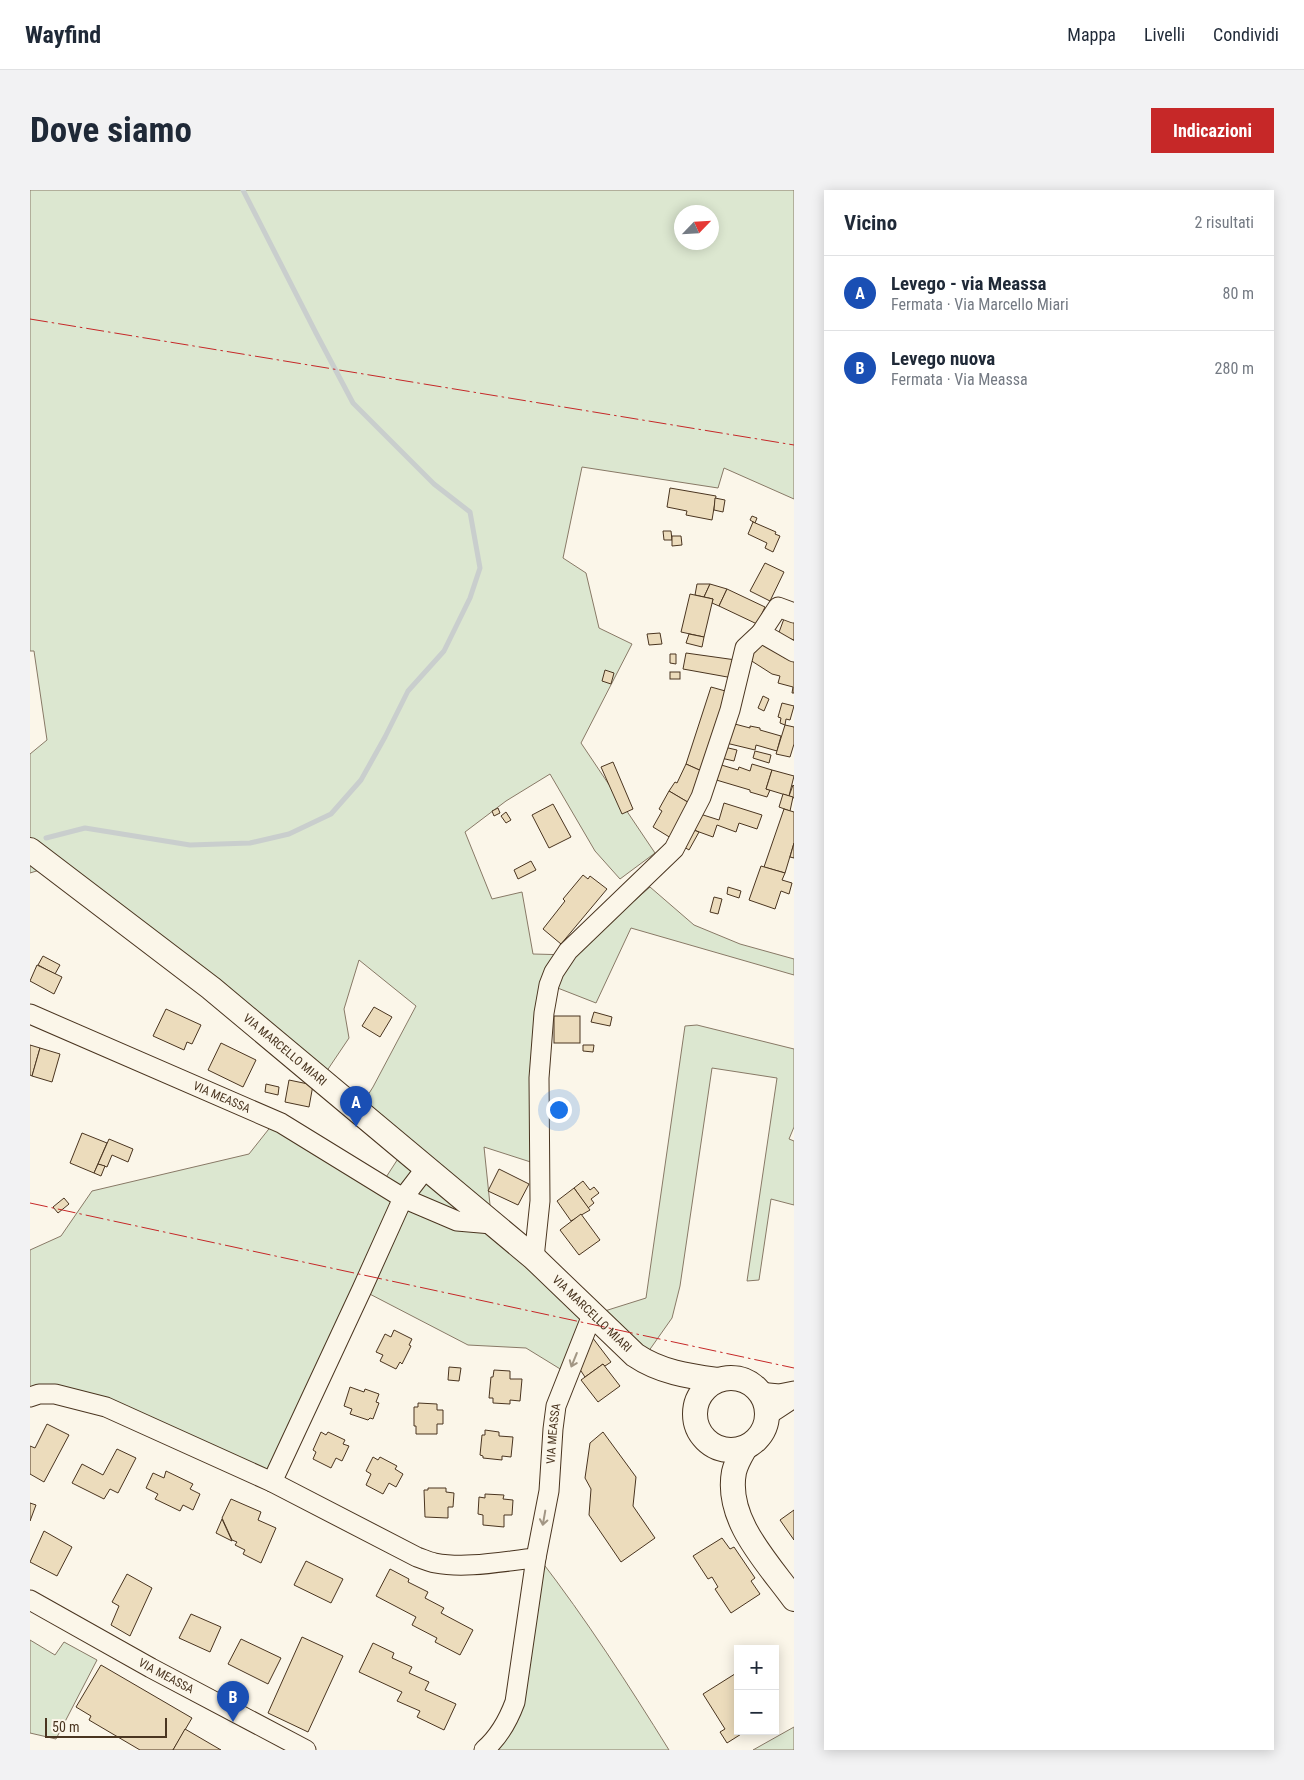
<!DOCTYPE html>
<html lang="it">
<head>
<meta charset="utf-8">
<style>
  body { margin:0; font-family:"Roboto Condensed",sans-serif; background:#f2f2f3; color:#1f2937 }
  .controls { position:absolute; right:15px; bottom:15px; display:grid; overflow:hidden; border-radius:0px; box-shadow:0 2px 12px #0003 }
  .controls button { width:45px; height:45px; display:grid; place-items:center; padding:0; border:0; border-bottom:1px solid #e0e1e3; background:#fff; color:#1f2937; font:25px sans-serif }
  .compass { position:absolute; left:644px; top:15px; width:45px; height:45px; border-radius:50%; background:#fff; box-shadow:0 2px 12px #0003; rotate:65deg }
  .scale { position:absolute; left:15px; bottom:12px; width:122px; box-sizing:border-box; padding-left:5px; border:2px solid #4a3520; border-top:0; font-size:14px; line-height:18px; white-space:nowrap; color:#4a3520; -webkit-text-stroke:4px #fbf6e9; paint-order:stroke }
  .you { position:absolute; left:528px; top:919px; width:18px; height:18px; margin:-12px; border:4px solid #fff; border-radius:50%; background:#1a73e8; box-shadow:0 0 0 8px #1a73e833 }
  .badge { display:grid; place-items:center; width:32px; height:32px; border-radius:50%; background:#c62828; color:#fff; font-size:16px; font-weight:700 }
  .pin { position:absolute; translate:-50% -41px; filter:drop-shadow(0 1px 2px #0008) }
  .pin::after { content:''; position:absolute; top:26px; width:18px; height:15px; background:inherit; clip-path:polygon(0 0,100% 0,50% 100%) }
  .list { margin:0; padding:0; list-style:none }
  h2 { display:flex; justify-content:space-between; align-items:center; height:65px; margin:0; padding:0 20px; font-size:21px }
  h2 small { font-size:16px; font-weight:400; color:#747a83 }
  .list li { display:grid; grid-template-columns:32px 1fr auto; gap:15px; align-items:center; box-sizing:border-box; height:75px; padding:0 20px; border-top:1px solid #e0e1e3 }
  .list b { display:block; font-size:19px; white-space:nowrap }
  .list p { margin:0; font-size:16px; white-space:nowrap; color:#747a83 }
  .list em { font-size:16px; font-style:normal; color:#747a83 }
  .map { position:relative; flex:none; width:764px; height:1560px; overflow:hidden; border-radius:0px }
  header { display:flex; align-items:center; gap:30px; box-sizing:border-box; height:70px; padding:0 25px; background:#fff; border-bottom:1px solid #e0e1e3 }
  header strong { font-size:24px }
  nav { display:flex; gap:28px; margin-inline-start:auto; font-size:18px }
  .intro { display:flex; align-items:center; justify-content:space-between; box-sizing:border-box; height:120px; padding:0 30px }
  h1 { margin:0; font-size:35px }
  .button { padding:12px 22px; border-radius:0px; background:#c62828; color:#fff; font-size:18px; font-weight:700 }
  main { display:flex; gap:30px; padding:0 30px }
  aside { flex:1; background:#fff; border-radius:0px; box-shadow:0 2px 12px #0003 }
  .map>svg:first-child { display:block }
  .green { fill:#dce7d0; stroke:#887966; fill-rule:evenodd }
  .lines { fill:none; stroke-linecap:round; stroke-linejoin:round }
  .stream { stroke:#c9cecd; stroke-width:5 }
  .building { fill:#ecdcbc; stroke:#4a3520 }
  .minor-casing { stroke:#4a3520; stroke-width:21 }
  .major-casing { stroke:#4a3520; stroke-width:26 }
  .minor { stroke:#fbf6e9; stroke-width:19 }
  .major { stroke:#fbf6e9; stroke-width:24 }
  .power { stroke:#c62828; stroke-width:1; stroke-dasharray:18 4 2.5 4; stroke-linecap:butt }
  .oneway { stroke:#a29684 }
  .labels { text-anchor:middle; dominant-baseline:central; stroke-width:4; stroke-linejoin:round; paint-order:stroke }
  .street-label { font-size:12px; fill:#4a3520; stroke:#fbf6e9 }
</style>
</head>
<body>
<header>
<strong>Wayfind</strong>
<nav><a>Mappa</a><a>Livelli</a><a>Condividi</a></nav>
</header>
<div class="intro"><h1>Dove siamo</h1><a class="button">Indicazioni</a></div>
<main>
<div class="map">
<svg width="764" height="1560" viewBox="0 0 764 1560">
  <rect width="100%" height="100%" fill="#fbf6e9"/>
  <g class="green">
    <path d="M 0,0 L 764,0 L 764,309 L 694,278 L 688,298 L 552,277 L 533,368 L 556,383 L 569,438 L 602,454 L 551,553 L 625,663 L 590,689 L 565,661 L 520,584 L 476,611 L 435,642 L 462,709 L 492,702 L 503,764 L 542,765 L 620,697 L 664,735 L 710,754 L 764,769 L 764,785 L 601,738 L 566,813 L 520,795 L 510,975 L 454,957 L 462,1034 L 562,1125 L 616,1108 L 655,836 L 667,835 L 764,859 L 764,937 L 759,949 L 764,951 L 764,1015 L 741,1009 L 729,1090 L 717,1091 L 747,888 L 682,878 L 650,1096 L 642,1128 L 611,1172 L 562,1125 L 540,1185 L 496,1158 L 438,1155 L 332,1100 L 242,1292 L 76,1217 L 0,1210 L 0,1060 L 31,1046 L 62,1001 L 219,964 L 242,935 L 351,995 L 373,961 L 326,924 L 343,897 L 386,816 L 329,770 L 314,819 L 319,848 L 288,894 L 13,679 L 0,683 L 0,564 L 17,550 L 4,461 L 0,461 ZM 652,22 L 682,22 L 682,52 L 652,52 Z"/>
    <path d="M 509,1368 C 556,1429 598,1494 639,1560 L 466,1560 Z"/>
    <path d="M 0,1450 L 25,1465 L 34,1452 L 67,1470 L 26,1549 L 0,1543 Z"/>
    <path d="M 764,1537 L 764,1560 L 723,1560 Z"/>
  </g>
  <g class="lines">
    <path class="stream" d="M 16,648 L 55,638 L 160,655 L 220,653 L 259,644 L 301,624 L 331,590 L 355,547 L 378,501 L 414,461 L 440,408 L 450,378 L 440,322 L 404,294 L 323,213 L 286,143 L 213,0"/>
  </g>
  <g class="building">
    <path d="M 640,298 L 686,306 L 682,330 L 656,325 L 657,321 L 637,317 Z"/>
    <path d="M 685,308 L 695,310 L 693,322 L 684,320 Z"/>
    <path d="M 722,326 L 727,328 L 725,333 L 720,330 Z"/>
    <path d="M 723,332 L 746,342 L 745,344 L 750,346 L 743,362 L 735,358 L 737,353 L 718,344 Z"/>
    <path d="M 633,341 L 641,341 L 642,350 L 634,350 Z"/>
    <path d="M 642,346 L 651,346 L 652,355 L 642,356 Z"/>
    <path d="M 735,373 L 754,382 L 740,411 L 720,401 Z"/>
    <path d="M 667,394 L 680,394 L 674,407 L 665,405 Z"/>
    <path d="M 680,394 L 697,399 L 689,416 L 682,413 L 683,409 L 674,407 Z"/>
    <path d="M 697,399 L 735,417 L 727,434 L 689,416 Z"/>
    <path d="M 660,404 L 683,409 L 674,447 L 651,442 Z"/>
    <path d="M 755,426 L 764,429 L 764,450 L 748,445 Z"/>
    <path d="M 630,443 L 632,454 L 619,455 L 617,444 Z"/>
    <path d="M 659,444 L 674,447 L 672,457 L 656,453 Z"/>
    <path d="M 727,451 L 755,468 L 764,470 L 764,503 L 762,503 L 763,497 L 748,493 L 750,486 L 742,484 L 717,468 Z"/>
    <path d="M 656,463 L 706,470 L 703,488 L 653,479 Z"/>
    <path d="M 640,464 L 646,464 L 646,474 L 640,473 Z"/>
    <path d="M 575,480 L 584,483 L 581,494 L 572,491 Z"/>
    <rect x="640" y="482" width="10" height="7"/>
    <path d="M 681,497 L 699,502 L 676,583 L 656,574 Z"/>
    <path d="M 733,506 L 739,509 L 734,521 L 728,518 Z"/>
    <path d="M 752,513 L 764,516 L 760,530 L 756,529 L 755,535 L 750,533 L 751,528 L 748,527 Z"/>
    <path d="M 701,533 L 720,538 L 720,536 L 730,538 L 730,540 L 751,546 L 747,561 L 726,555 L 725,560 L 696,553 Z"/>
    <path d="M 755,535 L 764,537 L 764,554 L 760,567 L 746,564 Z"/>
    <path d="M 694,557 L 707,560 L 704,571 L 691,568 Z"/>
    <path d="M 725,561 L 741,565 L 739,573 L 723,568 Z"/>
    <path d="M 583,572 L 603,619 L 592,624 L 571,577 Z"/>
    <path d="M 656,574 L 676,583 L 661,614 L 639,601 L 645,592 L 647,593 Z"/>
    <path d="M 688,574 L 708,580 L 709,577 L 720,581 L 722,574 L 742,580 L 736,599 L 740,600 L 737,607 L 720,602 L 720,600 L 683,589 Z"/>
    <path d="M 742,580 L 764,586 L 759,606 L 736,599 Z"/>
    <path d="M 763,595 L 764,596 L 764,608 L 759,606 Z"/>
    <path d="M 639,601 L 661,614 L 641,648 L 623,637 L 632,621 L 629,619 Z"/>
    <path d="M 753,604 L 763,607 L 760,621 L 749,617 Z"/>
    <path d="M 694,613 L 732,625 L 727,639 L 709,633 L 706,642 L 687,635 L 683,647 L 661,639 L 667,623 L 689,630 Z"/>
    <path d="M 523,614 L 541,647 L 519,658 L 502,625 Z"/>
    <path d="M 468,618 L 470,623 L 464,626 L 462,621 Z"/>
    <path d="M 754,619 L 764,622 L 764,653 L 755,683 L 734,677 Z"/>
    <path d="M 476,622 L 481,630 L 476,633 L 471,626 Z"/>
    <path d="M 661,639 L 669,642 L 659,660 L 651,655 Z"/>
    <path d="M 764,653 L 764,668 L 760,667 Z"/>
    <path d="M 501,671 L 506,680 L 488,689 L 484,680 Z"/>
    <path d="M 731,676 L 755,683 L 752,690 L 762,693 L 759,704 L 751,701 L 745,719 L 719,710 Z"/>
    <path d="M 553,685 L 558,689 L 560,686 L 577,699 L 531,754 L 513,739 L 535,711 L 533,709 Z"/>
    <path d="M 698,697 L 711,701 L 709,708 L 697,704 Z"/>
    <path d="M 684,707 L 692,709 L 688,724 L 680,722 Z"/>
    <path d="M 13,766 L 30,775 L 25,784 L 8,775 Z"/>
    <path d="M 7,775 L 32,787 L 24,804 L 0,791 Z"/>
    <path d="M 344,817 L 362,827 L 350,847 L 332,836 Z"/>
    <path d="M 136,819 L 171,835 L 162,854 L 157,852 L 154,860 L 123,846 Z"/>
    <path d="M 564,822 L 582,827 L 580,836 L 561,832 Z"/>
    <rect x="524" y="826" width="26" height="27"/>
    <path d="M 191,853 L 226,870 L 213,897 L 178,880 Z"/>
    <path d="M 0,855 L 10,858 L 2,886 L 0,885 Z"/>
    <path d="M 553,855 L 564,855 L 563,862 L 553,861 Z"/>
    <path d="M 10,858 L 30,864 L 22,892 L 2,886 Z"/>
    <path d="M 259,890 L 283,895 L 279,917 L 255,912 Z"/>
    <path d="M 236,894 L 249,897 L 248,905 L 235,902 Z"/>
    <path d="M 52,943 L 77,953 L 64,983 L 40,973 Z"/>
    <path d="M 79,949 L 103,959 L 98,972 L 82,965 L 77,977 L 68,974 Z"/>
    <path d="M 68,974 L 75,976 L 71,986 L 64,983 Z"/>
    <path d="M 469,979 L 499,994 L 488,1015 L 458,1001 Z"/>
    <path d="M 553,991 L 560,1000 L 564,997 L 569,1003 L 561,1009 L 564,1013 L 558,1018 L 544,998 Z"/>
    <path d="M 544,998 L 560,1020 L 541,1031 L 527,1011 Z"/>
    <path d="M 34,1008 L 39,1014 L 28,1023 L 23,1017 Z"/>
    <path d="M 551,1024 L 570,1050 L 549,1065 L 530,1040 Z"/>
    <path d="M 364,1140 L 382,1149 L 379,1155 L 381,1156 L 372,1174 L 370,1172 L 366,1179 L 350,1171 L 353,1165 L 346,1162 L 355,1144 L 361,1147 Z"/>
    <path d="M 562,1147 L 581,1172 L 575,1176 L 573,1174 L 555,1187 L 549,1178 Z"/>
    <path d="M 573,1174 L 590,1196 L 568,1212 L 551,1190 Z"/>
    <path d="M 419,1177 L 431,1178 L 429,1191 L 418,1190 Z"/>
    <path d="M 464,1180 L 480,1181 L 480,1189 L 492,1189 L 490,1211 L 480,1210 L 480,1214 L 463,1213 L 463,1208 L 459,1208 L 461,1187 L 463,1187 Z"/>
    <path d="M 320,1197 L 334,1202 L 335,1199 L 349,1204 L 346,1212 L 349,1213 L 343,1229 L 340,1228 L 338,1230 L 320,1224 L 322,1219 L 314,1216 Z"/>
    <path d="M 388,1213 L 407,1214 L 407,1220 L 413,1220 L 413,1234 L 407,1234 L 407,1244 L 386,1244 L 386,1236 L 384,1236 L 384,1217 L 388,1217 Z"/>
    <path d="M 17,1234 L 39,1245 L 14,1292 L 0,1284 L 0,1256 L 5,1258 Z"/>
    <path d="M 455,1240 L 469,1242 L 469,1246 L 483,1247 L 481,1267 L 472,1266 L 472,1270 L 453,1268 L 453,1266 L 450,1265 L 452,1245 L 455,1245 Z"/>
    <path d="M 291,1242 L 296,1245 L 298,1242 L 315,1250 L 313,1254 L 319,1256 L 312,1271 L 306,1268 L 301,1278 L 283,1269 L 286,1262 L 283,1260 Z"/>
    <path d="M 573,1242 L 606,1287 L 603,1316 L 625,1348 L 591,1372 L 559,1325 L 561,1299 L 555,1288 L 560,1253 Z"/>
    <path d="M 87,1259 L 106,1268 L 88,1303 L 80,1299 L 74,1309 L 42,1293 L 52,1274 L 73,1285 Z"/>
    <path d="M 343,1267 L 348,1270 L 350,1267 L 367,1276 L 365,1279 L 373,1284 L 366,1297 L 359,1293 L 353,1304 L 336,1295 L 341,1284 L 336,1281 Z"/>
    <path d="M 136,1281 L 163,1294 L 160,1299 L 170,1304 L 163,1320 L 153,1315 L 150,1321 L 125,1309 L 128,1304 L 116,1298 L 123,1283 L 134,1288 Z"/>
    <path d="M 398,1298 L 416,1298 L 416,1302 L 424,1303 L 423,1317 L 418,1317 L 418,1328 L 395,1327 L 394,1300 L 398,1300 Z"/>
    <path d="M 455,1304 L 474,1305 L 473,1309 L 483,1310 L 482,1325 L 474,1325 L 474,1337 L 453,1335 L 453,1325 L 448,1324 L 449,1307 L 455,1308 Z"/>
    <path d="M 201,1309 L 231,1322 L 228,1330 L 246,1338 L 231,1373 L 213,1364 L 215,1360 L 205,1355 L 207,1352 L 202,1350 L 192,1328 Z"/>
    <path d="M 0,1313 L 6,1315 L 0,1331 Z"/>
    <path d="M 764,1320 L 764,1350 L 750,1330 Z"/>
    <path d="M 192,1329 L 202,1351 L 186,1343 Z"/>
    <path d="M 14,1341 L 42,1357 L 27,1386 L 0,1372 Z"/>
    <path d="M 692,1348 L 700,1359 L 704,1357 L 725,1388 L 721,1391 L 730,1404 L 701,1423 L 685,1399 L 688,1397 L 682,1387 L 678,1389 L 663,1366 Z"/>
    <path d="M 276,1371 L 313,1389 L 301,1413 L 264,1395 Z"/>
    <path d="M 360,1379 L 379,1389 L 378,1392 L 398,1402 L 395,1408 L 414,1418 L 411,1423 L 443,1440 L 430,1465 L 405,1452 L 407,1448 L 382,1435 L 386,1427 L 346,1406 Z"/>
    <path d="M 97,1384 L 122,1398 L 100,1446 L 81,1435 L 89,1416 L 82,1412 Z"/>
    <path d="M 161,1424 L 191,1437 L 180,1462 L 149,1448 Z"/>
    <path d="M 272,1447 L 313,1466 L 278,1542 L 238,1523 Z"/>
    <path d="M 211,1449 L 251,1468 L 238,1494 L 198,1474 Z"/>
    <path d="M 343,1453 L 364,1463 L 362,1468 L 382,1477 L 379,1483 L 399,1492 L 395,1500 L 426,1514 L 414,1540 L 387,1527 L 390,1521 L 367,1511 L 372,1502 L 329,1482 Z"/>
    <path d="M 71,1475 L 162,1528 L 143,1560 L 110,1560 L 59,1530 L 61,1526 L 46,1517 Z"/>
    <path d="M 708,1482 L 708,1541 L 716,1541 L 697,1553 L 690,1542 L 695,1539 L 673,1504 Z"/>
    <path d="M 155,1539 L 191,1560 L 143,1560 Z"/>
  </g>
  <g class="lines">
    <defs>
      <g id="minor">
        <path d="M 764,423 L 748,417 L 731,443 L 764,462"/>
        <path id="s1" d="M 0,824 L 251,933 L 373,1008 L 427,1031 L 462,1034"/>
        <path d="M 504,1068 L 510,1011 L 509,888 L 514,823 L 519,795 L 524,782 L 538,761 L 644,659 L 671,607 L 700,520 L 715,458 L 731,443"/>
        <path d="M 730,1202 L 749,1204 L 764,1201"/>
        <path d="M 0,1207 L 9,1204 L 25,1204 L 76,1217 L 242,1292 L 387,1367 C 393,1369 399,1372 405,1373 C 437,1379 474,1371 506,1368"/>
        <path d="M 738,1225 L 764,1208"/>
        <path d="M 242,1292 L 332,1099 L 373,1008 L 396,978"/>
        <path id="s2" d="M 0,1410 L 121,1478 L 276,1560"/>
        <path id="s3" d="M 454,1560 C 469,1547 478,1531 485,1512 L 506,1368 L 519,1301 L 523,1239 L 526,1216 L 562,1125"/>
      </g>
      <g id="major">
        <path id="s4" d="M 0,660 L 181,798 L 504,1068 L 605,1165 C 630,1182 658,1186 687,1190"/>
        <circle cx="701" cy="1224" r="36"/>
        <path d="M 715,1258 C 711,1265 706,1273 704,1282 C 695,1330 738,1373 764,1409"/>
      </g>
    </defs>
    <use href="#minor" class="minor-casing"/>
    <use href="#major" class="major-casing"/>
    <use href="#minor" class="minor"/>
    <use href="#major" class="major"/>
    <g class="power">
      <path d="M 0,129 L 764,255"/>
      <path d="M 0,1013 L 764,1178"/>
    </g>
  </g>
  <defs><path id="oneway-shaft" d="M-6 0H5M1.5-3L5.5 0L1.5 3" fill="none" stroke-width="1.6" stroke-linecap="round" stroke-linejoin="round" transform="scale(1.25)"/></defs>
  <g class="oneway">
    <use href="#oneway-shaft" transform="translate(544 1170) rotate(112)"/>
    <use href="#oneway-shaft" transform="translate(514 1328) rotate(100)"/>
  </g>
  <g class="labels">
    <g class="street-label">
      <text stroke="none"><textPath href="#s4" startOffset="324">VIA MARCELLO MIARI</textPath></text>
      <text stroke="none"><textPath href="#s1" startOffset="209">VIA MEASSA</textPath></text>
      <text stroke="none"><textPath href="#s4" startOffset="729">VIA MARCELLO MIARI</textPath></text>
      <text stroke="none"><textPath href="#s3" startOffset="329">VIA MEASSA</textPath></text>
      <text stroke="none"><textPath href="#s2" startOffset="156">VIA MEASSA</textPath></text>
    </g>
  </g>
</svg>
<div class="controls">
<button>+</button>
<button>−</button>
</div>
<svg class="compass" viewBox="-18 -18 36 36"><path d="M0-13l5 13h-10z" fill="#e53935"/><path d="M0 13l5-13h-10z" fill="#747a83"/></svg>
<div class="scale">50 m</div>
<div class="you"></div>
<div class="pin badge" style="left:326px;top:937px;background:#1a4fb4">A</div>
<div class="pin badge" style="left:203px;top:1532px;background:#1a4fb4">B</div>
</div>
<aside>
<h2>Vicino<small>2 risultati</small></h2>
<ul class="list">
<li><span class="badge" style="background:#1a4fb4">A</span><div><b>Levego - via Meassa</b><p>Fermata · Via Marcello Miari</p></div><em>80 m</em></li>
<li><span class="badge" style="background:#1a4fb4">B</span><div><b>Levego nuova</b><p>Fermata · Via Meassa</p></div><em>280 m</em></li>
</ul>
</aside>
</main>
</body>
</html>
